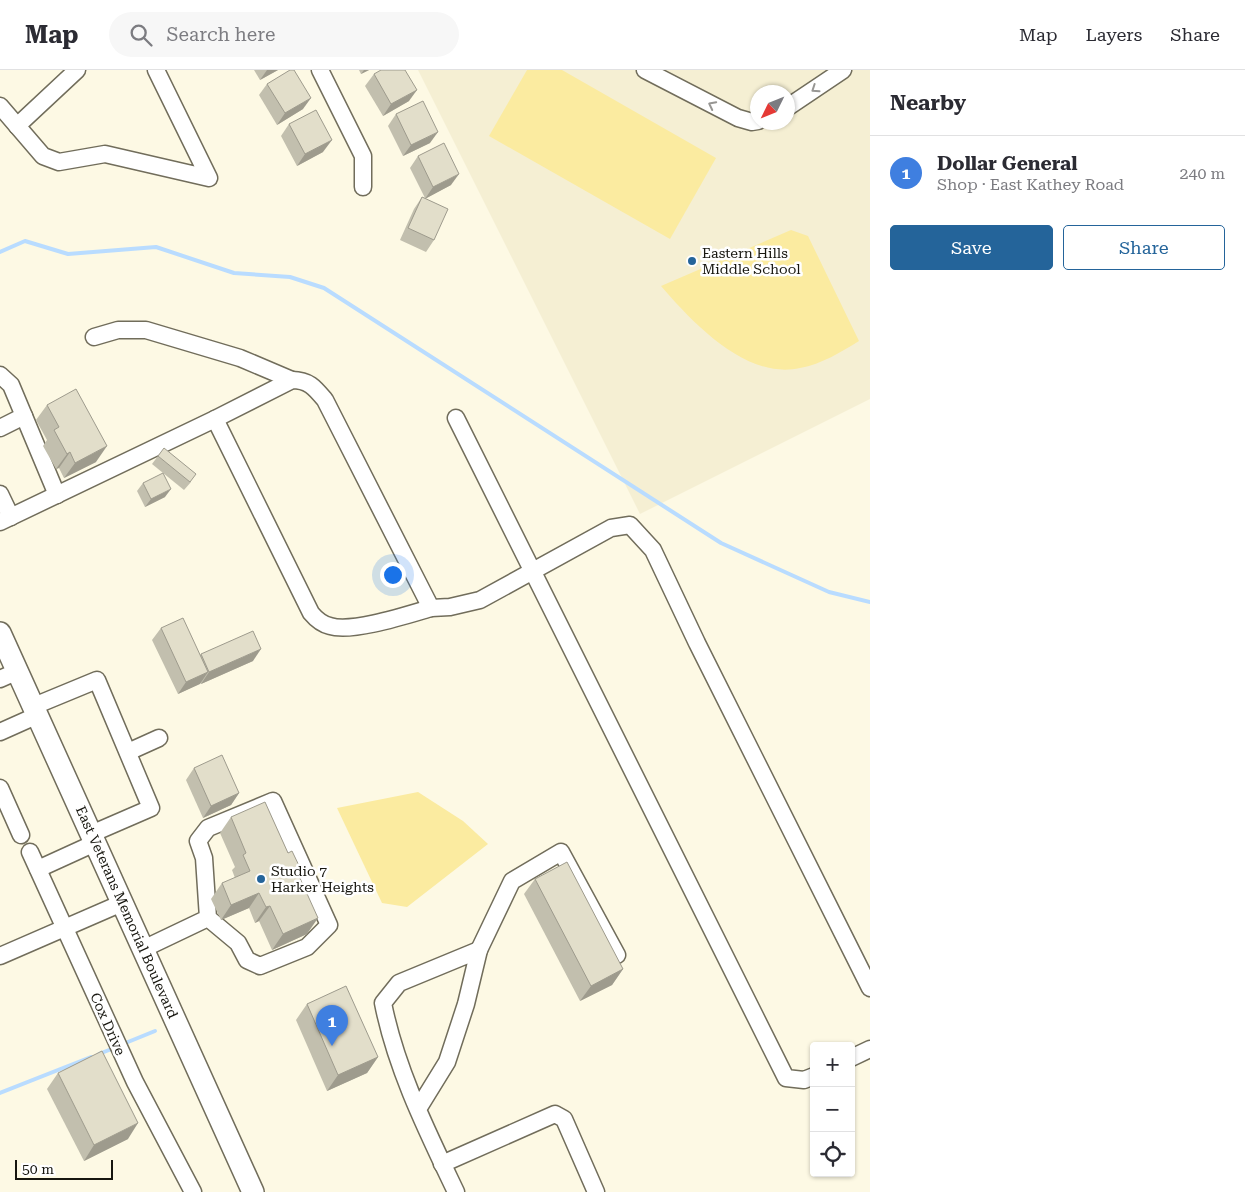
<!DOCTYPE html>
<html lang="en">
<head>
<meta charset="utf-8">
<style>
  body { margin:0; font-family:"Roboto Serif",serif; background:#f7f7f7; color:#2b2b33 }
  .controls { position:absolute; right:15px; bottom:15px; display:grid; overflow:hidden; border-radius:5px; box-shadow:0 1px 4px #0004 }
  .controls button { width:45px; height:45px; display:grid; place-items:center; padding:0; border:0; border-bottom:1px solid #e1e1e2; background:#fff; color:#2b2b33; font:25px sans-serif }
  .compass { position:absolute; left:750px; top:15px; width:45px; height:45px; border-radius:50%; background:#fff; box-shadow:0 1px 4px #0004; rotate:227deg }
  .scale { position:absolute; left:15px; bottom:12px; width:98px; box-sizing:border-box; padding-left:5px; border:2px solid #17160f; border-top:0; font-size:14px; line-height:18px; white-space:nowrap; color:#17160f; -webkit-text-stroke:4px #fff; paint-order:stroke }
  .you { position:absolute; left:392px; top:504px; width:18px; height:18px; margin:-12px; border:4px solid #fff; border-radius:50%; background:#1a73e8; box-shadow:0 0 0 8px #1a73e833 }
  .badge { display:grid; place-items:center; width:32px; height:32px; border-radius:50%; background:#24649a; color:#fff; font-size:16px; font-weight:700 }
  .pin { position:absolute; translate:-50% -41px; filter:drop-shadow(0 1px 2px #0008) }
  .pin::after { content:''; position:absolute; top:26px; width:18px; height:15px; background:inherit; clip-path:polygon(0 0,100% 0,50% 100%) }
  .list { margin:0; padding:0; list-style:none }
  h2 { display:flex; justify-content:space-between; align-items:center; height:65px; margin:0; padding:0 20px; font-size:21px }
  h2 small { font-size:16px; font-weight:400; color:#7c7c81 }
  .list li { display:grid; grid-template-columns:32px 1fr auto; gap:15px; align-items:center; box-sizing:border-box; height:75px; padding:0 20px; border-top:1px solid #e1e1e2 }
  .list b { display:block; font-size:19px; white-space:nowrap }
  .list p { margin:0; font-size:16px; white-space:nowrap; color:#7c7c81 }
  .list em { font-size:16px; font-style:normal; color:#7c7c81 }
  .actions { display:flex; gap:10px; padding:15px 20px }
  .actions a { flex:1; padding:11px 0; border:1px solid #24649a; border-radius:5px; text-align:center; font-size:18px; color:#24649a }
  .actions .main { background:#24649a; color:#fff }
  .icon { flex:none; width:28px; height:28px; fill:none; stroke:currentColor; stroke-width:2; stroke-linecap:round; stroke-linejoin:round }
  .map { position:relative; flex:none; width:870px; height:1122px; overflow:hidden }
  header { display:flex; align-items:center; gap:30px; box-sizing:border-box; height:70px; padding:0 25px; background:#fff; border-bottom:1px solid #e1e1e2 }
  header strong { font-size:24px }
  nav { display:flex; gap:28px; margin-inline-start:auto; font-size:18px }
  .search { width:350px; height:45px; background:#f7f7f7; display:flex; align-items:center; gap:12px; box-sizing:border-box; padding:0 18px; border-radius:28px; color:#7c7c81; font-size:19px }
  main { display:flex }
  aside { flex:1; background:#fff }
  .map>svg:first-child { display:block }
  .built { fill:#f5efd3; fill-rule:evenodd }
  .green { fill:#fbeba0 }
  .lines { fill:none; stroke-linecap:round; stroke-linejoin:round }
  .stream { stroke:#b9dcff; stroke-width:4 }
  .minor-casing { stroke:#716d5b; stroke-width:19 }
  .major-casing { stroke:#716d5b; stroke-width:24 }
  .minor { stroke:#fff; stroke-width:16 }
  .major { stroke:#fff; stroke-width:21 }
  .wall { fill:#c2bfae }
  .shaded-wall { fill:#9e9b8d }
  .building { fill:#e2deca; stroke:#9e9b8d }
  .oneway { stroke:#979693 }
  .poi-dot { fill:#24649a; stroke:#fff; stroke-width:2 }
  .labels { text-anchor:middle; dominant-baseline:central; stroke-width:5; stroke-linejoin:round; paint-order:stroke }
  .poi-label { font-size:14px; fill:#17160f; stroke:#fff; text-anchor:start }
  .street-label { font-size:14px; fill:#17160f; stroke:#fff }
</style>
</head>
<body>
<header>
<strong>Map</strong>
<div class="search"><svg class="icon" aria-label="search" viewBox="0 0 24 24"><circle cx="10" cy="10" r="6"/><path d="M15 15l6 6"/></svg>Search here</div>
<nav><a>Map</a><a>Layers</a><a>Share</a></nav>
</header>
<main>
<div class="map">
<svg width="870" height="1122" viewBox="0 0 870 1122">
  <rect width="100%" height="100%" fill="#fdf9e4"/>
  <path class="built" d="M 418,0 L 870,0 L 870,329 L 640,444 ZM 758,22 L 788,22 L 788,52 L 758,52 Z"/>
  <g class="green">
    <path d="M 527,0 L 562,0 L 716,88 L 670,169 L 489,66 Z"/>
    <path d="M 791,160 L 808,166 L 859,271 C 841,282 822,294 800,298 C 746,310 693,253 661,216 Z"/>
    <path d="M 418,722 L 463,751 L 488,774 L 407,837 L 382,833 L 337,738 Z"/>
  </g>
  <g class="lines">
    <g class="stream">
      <path d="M 0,182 L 25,171 L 68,184 L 156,177 L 234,203 L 290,207 L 324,218 L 721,473 L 829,522 L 870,532"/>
      <path d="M 123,974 L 155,961"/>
      <path d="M 99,984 L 114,978"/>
      <path d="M 0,1023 L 91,987"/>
    </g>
    <defs>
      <g id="minor">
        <path d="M 320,0 L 363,86 L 363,117"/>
        <path d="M 645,0 L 738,48 L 752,52 L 758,51"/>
        <path d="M 0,36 L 43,86 L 59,92 L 105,84 L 209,108 L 156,0"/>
        <path d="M 788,37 L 843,0"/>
        <path d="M 17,56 L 77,0"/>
        <path d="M 94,267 L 118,260 L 146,260 L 240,288 L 292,310"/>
        <path d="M 0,305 L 11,315 L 57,425"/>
        <path d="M 456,348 L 786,1008 L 804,1010 L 814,1006"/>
        <path d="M 215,349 L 311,543 C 316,549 321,554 330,556 C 352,563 407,545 431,538"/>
        <path d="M 0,358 L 24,346"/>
        <path d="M 0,424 L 11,447"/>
        <path d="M 0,452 L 215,349 L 292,310 C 309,310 315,318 325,330 L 431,538 L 450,537 L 480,530 L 611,458 L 630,455 L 653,480 L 697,573 L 870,918"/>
        <path d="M 0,609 L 18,601"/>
        <path d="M 34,636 L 97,610 L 151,738 L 91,764"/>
        <path d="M 0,662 L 38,645"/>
        <path d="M 128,682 L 159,668"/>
        <path d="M 0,718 L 21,765"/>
        <path d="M 30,782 L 135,1012 L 193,1122"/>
        <path d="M 38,799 L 95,773"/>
        <path d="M 143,879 L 208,848 L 204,788 L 198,771 L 208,758 L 273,731 L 329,855 L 307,877 L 260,896 L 247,890 L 238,873 L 208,848"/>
        <path d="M 479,880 L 512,811 L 561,782 L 617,885"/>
        <path d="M 0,886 L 122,833"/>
        <path d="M 851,988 L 870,979"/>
        <path d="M 418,1039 L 447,992 L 466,934 L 479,880 L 399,913 L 383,933 C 396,999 427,1061 456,1122"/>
        <path d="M 442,1094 L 555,1044 L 564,1049 L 596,1122"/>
      </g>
      <path id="major" d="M 0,563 L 253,1122"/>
    </defs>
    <use href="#minor" class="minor-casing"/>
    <use href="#major" class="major-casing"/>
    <use href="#minor" class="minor"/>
    <use href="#major" class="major"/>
  </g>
  <g class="wall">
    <path d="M 254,0 L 278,0 L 260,10 Z"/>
    <path d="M 359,0 L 369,0 L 361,4 Z"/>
    <path d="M 374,4 L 409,31 L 383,46 L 365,16 Z"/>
    <path d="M 267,14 L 303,39 L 277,55 L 259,25 Z"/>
    <path d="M 396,44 L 430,73 L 403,86 L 388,56 Z"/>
    <path d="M 289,54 L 323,82 L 297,96 L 281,66 Z"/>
    <path d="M 418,86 L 451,115 L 426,128 L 434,170 L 426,182 L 400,170 L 414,139 L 422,127 L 425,128 L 410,98 Z"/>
    <path d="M 47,335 L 96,392 L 64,408 L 59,398 L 56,399 L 43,376 L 47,370 L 36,350 Z"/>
    <path d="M 158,386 L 191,412 L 184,420 L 152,394 Z"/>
    <path d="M 143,413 L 165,427 L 145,437 L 137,421 Z"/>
    <path d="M 161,558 L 200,585 L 201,584 L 253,591 L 201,614 L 201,613 L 178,624 L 152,570 Z"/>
    <path d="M 194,698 L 239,723 L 231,735 L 203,748 L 186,710 Z"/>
    <path d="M 231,747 L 300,809 L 307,864 L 272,880 L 259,851 L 255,853 L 249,838 L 221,850 L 211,829 L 222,813 L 235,808 L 232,800 L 235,797 L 220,763 Z"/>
    <path d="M 535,809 L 623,899 L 612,915 L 580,931 L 524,824 Z"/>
    <path d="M 307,934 L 378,987 L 367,1003 L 327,1021 L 296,950 Z"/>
    <path d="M 58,1003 L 128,1069 L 84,1091 L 47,1019 Z"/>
  </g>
  <g class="shaded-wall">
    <path d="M 267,0 L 278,0 L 260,10 Z"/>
    <path d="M 364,0 L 369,0 L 361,4 Z"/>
    <path d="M 417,20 L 409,31 L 383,46 L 391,34 Z"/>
    <path d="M 311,28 L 303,39 L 277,55 L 285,43 Z"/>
    <path d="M 438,62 L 430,73 L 403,86 L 411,75 Z"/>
    <path d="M 332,70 L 323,82 L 297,96 L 305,84 Z"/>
    <path d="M 459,104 L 451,115 L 425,129 L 433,117 Z"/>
    <path d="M 107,376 L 96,392 L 64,408 L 75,393 Z"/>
    <path d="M 70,382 L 59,398 L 56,399 L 67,384 Z"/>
    <path d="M 171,419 L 165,427 L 145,437 L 151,429 Z"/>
    <path d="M 261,579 L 253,591 L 201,614 L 209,602 Z"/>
    <path d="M 208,602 L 200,614 L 178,624 L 186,612 Z"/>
    <path d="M 239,723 L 231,735 L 203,748 L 211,736 Z"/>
    <path d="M 259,823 L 249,838 L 221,850 L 231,835 Z"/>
    <path d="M 270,836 L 259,851 L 255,853 L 266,837 Z"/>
    <path d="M 318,848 L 307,864 L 272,880 L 283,864 Z"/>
    <path d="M 623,899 L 612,915 L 580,931 L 591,916 Z"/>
    <path d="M 378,987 L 367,1003 L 327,1021 L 338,1005 Z"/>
    <path d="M 138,1053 L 128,1069 L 84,1091 L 94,1075 Z"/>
  </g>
  <g class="building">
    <path d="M 290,0 L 294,0 L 311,28 L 285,43 L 267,14 Z"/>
    <path d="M 381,0 L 405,0 L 417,20 L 391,34 L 374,4 Z"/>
    <path d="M 423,31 L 438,62 L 411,75 L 396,44 Z"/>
    <path d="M 316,40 L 332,70 L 305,84 L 289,54 Z"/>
    <path d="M 444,73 L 459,104 L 433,117 L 418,86 Z"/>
    <path d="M 422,127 L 448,139 L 434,170 L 408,158 Z"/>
    <path d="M 76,319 L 107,376 L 75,393 L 70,382 L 67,384 L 54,360 L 59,357 L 47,335 Z"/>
    <path d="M 164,378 L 196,404 L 190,412 L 158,386 Z"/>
    <path d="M 163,403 L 171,419 L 151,429 L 143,413 Z"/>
    <path d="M 183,548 L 208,602 L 186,612 L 161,558 Z"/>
    <path d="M 253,561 L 261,579 L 209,602 L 201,584 Z"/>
    <path d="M 222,685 L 239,723 L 211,736 L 194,698 Z"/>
    <path d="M 265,732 L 288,783 L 292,781 L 303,804 L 299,806 L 318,848 L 283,864 L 270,836 L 266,837 L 259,823 L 231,835 L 222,813 L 250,801 L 243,785 L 246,783 L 231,747 Z"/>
    <path d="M 567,792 L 623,899 L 591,916 L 535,809 Z"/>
    <path d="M 346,916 L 378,987 L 338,1005 L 307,934 Z"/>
    <path d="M 102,981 L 138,1053 L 94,1075 L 58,1003 Z"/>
  </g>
  <defs><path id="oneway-chevron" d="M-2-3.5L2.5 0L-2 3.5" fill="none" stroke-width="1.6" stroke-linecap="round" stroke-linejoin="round" transform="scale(1.25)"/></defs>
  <g class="oneway">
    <use href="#oneway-chevron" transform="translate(815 19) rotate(146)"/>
    <use href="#oneway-chevron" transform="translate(712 35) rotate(-153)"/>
  </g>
  <g class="poi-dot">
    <circle cx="692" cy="191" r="5"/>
    <circle cx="261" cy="809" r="5"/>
  </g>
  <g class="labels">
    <g class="poi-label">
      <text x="702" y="183">Eastern Hills<tspan x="702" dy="16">Middle School</tspan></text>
      <text x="271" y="801">Studio 7<tspan x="271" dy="16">Harker Heights</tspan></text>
    </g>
    <g class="street-label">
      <text transform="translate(127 842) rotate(66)">East Veterans Memorial Boulevard</text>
      <text transform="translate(108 954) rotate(66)">Cox Drive</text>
    </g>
  </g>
</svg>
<div class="controls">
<button>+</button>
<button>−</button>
<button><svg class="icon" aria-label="locate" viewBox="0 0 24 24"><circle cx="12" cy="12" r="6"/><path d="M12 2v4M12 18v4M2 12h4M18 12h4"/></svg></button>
</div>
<svg class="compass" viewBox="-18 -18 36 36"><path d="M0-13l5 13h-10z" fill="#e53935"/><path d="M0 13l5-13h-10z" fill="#7c7c81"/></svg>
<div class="scale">50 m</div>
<div class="you"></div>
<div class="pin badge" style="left:332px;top:976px;background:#3f7fe0">1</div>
</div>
<aside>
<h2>Nearby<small></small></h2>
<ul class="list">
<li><span class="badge" style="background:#3f7fe0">1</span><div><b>Dollar General</b><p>Shop · East Kathey Road</p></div><em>240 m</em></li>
</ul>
<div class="actions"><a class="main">Save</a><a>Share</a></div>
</aside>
</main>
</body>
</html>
